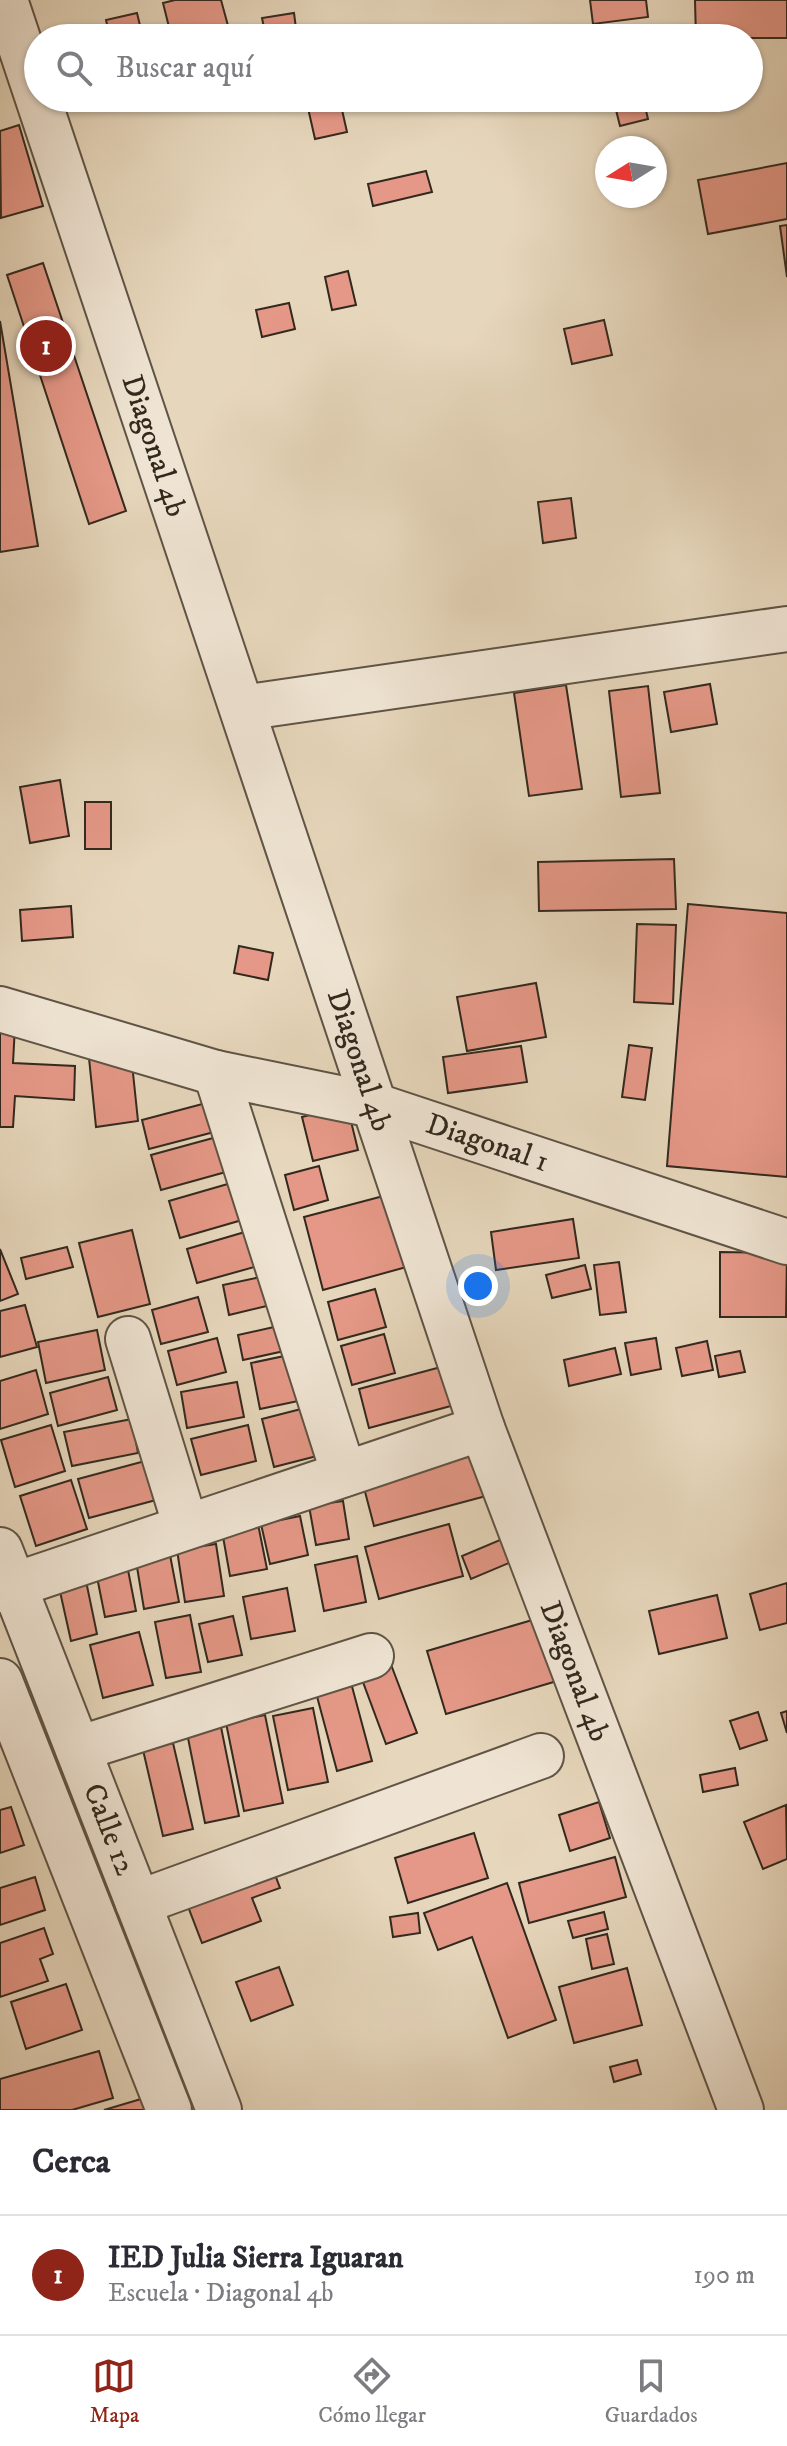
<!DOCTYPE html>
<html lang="es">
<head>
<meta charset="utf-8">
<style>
  body { margin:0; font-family:"IM FELL DW Pica",serif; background:#f7f7f7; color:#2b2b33 }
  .compass { position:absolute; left:595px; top:136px; width:72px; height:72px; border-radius:50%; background:#fff; box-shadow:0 2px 6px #0004; rotate:259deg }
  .you { position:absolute; left:478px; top:1286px; width:28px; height:28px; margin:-20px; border:6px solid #fff; border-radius:50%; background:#1a73e8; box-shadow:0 0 0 12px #1a73e833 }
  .badge { display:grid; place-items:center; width:52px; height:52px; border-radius:50%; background:#8f2418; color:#fff; font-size:26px; font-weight:700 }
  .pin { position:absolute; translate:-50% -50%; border:4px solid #fff; box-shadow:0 2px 8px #0006 }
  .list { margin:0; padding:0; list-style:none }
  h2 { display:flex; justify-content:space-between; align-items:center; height:104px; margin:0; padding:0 32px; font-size:34px }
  h2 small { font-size:26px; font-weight:400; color:#7c7c81 }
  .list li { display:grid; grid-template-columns:52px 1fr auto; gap:24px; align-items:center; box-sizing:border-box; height:120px; padding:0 32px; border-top:2px solid #e1e1e2 }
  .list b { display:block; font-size:30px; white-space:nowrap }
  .list p { margin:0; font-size:26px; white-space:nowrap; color:#7c7c81 }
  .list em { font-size:26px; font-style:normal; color:#7c7c81 }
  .icon { flex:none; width:44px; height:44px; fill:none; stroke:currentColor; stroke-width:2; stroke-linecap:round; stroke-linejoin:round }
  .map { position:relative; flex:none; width:787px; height:2110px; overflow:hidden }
  .search { position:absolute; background:#fff; box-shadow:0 2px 6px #0004; left:24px; right:24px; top:24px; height:88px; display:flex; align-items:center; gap:20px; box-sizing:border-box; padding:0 28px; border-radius:44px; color:#7c7c81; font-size:30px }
  .sheet { height:224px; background:#fff }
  nav { display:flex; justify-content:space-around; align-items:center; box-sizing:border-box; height:112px; border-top:2px solid #e1e1e2; background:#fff; font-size:22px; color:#7c7c81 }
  nav a { display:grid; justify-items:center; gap:4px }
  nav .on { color:#8f2418 }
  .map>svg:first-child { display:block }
  .building { fill:#e59887; stroke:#32291e; stroke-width:2 }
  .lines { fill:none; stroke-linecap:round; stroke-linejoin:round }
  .minor-casing { stroke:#5f5445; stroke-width:48 }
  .minor { stroke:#efe4d3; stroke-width:44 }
  .labels { text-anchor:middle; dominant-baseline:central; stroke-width:8; stroke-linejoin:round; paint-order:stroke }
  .street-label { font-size:30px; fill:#32291e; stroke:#efe4d3 }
</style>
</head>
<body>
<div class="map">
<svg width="787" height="2110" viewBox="0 0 787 2110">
  <rect width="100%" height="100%" fill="#e6d6bb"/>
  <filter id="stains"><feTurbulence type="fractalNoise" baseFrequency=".0025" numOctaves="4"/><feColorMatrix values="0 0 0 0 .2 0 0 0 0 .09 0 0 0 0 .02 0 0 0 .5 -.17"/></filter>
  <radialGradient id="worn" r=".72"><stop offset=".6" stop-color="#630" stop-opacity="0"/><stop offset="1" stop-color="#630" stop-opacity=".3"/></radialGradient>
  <g class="building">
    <path d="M 175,0 L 221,0 L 230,33 L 212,38 L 160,38 L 158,30 L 169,27 L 163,3 Z"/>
    <path d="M 590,0 L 646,0 L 648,17 L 593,24 Z"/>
    <path d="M 695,0 L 787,0 L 787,38 L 696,38 Z"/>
    <path d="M 137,13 L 143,38 L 110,38 L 106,20 Z"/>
    <path d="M 294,13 L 297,36 L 266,38 L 262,18 Z"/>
    <path d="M 613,98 L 643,98 L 648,119 L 620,126 Z"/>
    <path d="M 340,101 L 347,132 L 315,139 L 308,108 Z"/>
    <path d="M 19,125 L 43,206 L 1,218 L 0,131 Z"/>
    <path d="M 787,163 L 787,219 L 708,234 L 698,180 Z"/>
    <path d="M 426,171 L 432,192 L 373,206 L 368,184 Z"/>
    <path d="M 787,225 L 787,277 L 780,226 Z"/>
    <path d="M 43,263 L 126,511 L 89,524 L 7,275 Z"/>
    <path d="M 348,271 L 356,305 L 332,310 L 325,277 Z"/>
    <path d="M 289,303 L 295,329 L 262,337 L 256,310 Z"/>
    <path d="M 604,320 L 612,355 L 572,364 L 564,329 Z"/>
    <path d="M 0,321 L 38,546 L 0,552 Z"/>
    <path d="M 571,498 L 576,538 L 543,543 L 538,502 Z"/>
    <path d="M 710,684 L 717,724 L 671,732 L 664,692 Z"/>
    <path d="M 566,685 L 582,789 L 529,796 L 514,693 Z"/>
    <path d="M 648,686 L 660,793 L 621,797 L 609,691 Z"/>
    <path d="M 60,780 L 69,836 L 30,843 L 20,787 Z"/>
    <rect x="85" y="802" width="26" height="47"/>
    <path d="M 674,859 L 676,909 L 539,911 L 538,862 Z"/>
    <path d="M 688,904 L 787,913 L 787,1177 L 667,1166 Z"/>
    <path d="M 71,906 L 73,937 L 22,941 L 20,910 Z"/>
    <path d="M 637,924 L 676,925 L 673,1004 L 634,1002 Z"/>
    <path d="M 239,946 L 273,953 L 268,980 L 234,973 Z"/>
    <path d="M 536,983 L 546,1037 L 467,1051 L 457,997 Z"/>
    <path d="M 0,1025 L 15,1026 L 13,1063 L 75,1066 L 74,1100 L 15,1096 L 13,1127 L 0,1127 Z"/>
    <path d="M 629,1045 L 652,1048 L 645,1100 L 622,1097 Z"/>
    <path d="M 521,1046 L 527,1082 L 448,1093 L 443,1057 Z"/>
    <path d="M 131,1054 L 138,1121 L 96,1127 L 89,1058 Z"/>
    <path d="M 210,1102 L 218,1131 L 149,1149 L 142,1120 Z"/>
    <path d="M 347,1105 L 358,1150 L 313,1161 L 302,1117 Z"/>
    <path d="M 224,1135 L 233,1170 L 161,1190 L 151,1155 Z"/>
    <path d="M 319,1166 L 328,1200 L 294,1210 L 285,1175 Z"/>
    <path d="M 238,1181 L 249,1218 L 180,1238 L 169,1201 Z"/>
    <path d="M 391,1194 L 410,1266 L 323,1290 L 304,1217 Z"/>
    <path d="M 573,1219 L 579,1258 L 496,1270 L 491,1232 Z"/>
    <path d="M 255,1229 L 265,1264 L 197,1283 L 187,1249 Z"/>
    <path d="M 132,1230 L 150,1304 L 98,1317 L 79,1243 Z"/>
    <path d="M 67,1247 L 73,1267 L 26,1279 L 21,1258 Z"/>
    <path d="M 0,1249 L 18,1294 L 0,1301 Z"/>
    <path d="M 720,1252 L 787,1253 L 786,1317 L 720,1317 Z"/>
    <path d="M 619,1262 L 626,1312 L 600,1315 L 594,1265 Z"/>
    <path d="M 585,1265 L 591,1289 L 552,1298 L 546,1275 Z"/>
    <path d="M 265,1276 L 271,1305 L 229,1315 L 223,1285 Z"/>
    <path d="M 375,1289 L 386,1327 L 338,1340 L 328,1302 Z"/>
    <path d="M 198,1297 L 208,1332 L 161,1344 L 152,1310 Z"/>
    <path d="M 25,1305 L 37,1347 L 0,1357 L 0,1311 Z"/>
    <path d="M 283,1325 L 289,1350 L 243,1360 L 238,1335 Z"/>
    <path d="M 97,1330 L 105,1370 L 46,1383 L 38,1342 Z"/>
    <path d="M 384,1334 L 395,1373 L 352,1385 L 341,1346 Z"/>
    <path d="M 217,1338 L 226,1372 L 177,1385 L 168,1351 Z"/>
    <path d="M 656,1338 L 661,1369 L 631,1375 L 625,1343 Z"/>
    <path d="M 707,1341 L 713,1370 L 682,1376 L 676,1348 Z"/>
    <path d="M 615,1348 L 621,1374 L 569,1386 L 564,1360 Z"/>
    <path d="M 740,1351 L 745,1372 L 719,1377 L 715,1356 Z"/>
    <path d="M 294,1354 L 303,1400 L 260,1409 L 251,1363 Z"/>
    <path d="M 452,1364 L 462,1403 L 369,1428 L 359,1389 Z"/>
    <path d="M 36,1370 L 48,1414 L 0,1429 L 0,1381 Z"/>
    <path d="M 108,1377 L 117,1410 L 58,1426 L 50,1393 Z"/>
    <path d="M 237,1382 L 244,1417 L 187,1428 L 181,1392 Z"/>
    <path d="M 305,1408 L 317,1456 L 274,1467 L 262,1419 Z"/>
    <path d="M 132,1419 L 138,1453 L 72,1466 L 64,1432 Z"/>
    <path d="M 51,1425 L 65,1471 L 15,1487 L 1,1440 Z"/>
    <path d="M 248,1425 L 256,1461 L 201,1475 L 191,1439 Z"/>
    <path d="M 475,1455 L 486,1496 L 374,1526 L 363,1484 Z"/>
    <path d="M 145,1461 L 156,1500 L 89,1518 L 78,1479 Z"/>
    <path d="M 71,1480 L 87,1529 L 36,1546 L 20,1496 Z"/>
    <path d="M 343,1501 L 349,1539 L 316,1545 L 309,1506 Z"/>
    <path d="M 300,1516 L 308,1555 L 270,1564 L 261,1524 Z"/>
    <path d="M 258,1524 L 267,1569 L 230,1576 L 222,1531 Z"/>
    <path d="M 449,1524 L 463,1576 L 379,1599 L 365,1547 Z"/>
    <path d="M 507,1537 L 516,1560 L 471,1579 L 462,1556 Z"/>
    <path d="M 216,1544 L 224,1596 L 185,1602 L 177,1550 Z"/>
    <path d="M 170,1555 L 179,1602 L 144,1609 L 136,1561 Z"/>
    <path d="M 357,1556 L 366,1602 L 324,1611 L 315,1565 Z"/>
    <path d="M 128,1570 L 136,1611 L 105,1617 L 97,1577 Z"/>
    <path d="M 86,1581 L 97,1634 L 71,1641 L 59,1587 Z"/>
    <path d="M 787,1583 L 787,1623 L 760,1630 L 750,1594 Z"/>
    <path d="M 287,1588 L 295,1631 L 251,1639 L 243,1597 Z"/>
    <path d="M 717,1595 L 727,1638 L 659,1654 L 649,1611 Z"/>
    <path d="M 190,1615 L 201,1672 L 166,1678 L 155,1622 Z"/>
    <path d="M 233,1616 L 242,1655 L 208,1662 L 199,1624 Z"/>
    <path d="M 539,1618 L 557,1681 L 446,1714 L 427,1651 Z"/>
    <path d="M 139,1632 L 153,1685 L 103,1698 L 90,1645 Z"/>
    <path d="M 390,1662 L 417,1733 L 386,1744 L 360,1674 Z"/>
    <path d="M 350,1679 L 372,1761 L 337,1771 L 315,1689 Z"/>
    <path d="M 313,1708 L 328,1782 L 288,1790 L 273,1716 Z"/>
    <path d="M 787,1711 L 787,1733 L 781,1713 Z"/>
    <path d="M 758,1712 L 767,1740 L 740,1749 L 730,1721 Z"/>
    <path d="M 265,1715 L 283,1803 L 244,1811 L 226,1723 Z"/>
    <path d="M 221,1727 L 239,1816 L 205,1823 L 187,1733 Z"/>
    <path d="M 173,1743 L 193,1829 L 163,1836 L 143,1750 Z"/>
    <path d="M 735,1768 L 738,1785 L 703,1792 L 700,1775 Z"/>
    <path d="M 599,1802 L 610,1838 L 570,1851 L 559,1815 Z"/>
    <path d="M 786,1805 L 787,1859 L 763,1869 L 744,1822 Z"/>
    <path d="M 11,1807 L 24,1845 L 0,1853 L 0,1810 Z"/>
    <path d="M 474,1833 L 488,1878 L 408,1903 L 395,1858 Z"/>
    <path d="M 615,1857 L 626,1897 L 529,1923 L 519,1883 Z"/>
    <path d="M 271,1864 L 280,1888 L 252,1898 L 261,1921 L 202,1943 L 184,1896 Z"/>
    <path d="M 35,1877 L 45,1910 L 0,1925 L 0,1888 Z"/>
    <path d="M 507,1883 L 556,2020 L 508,2038 L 472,1937 L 438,1950 L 424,1913 Z"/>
    <path d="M 604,1912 L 608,1929 L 573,1938 L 568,1921 Z"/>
    <path d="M 418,1913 L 420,1933 L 393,1937 L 390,1917 Z"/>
    <path d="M 44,1928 L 53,1954 L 40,1959 L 48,1981 L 0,1997 L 0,1943 Z"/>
    <path d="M 607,1934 L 614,1964 L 592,1969 L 586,1939 Z"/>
    <path d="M 279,1967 L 293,2005 L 251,2021 L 236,1982 Z"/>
    <path d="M 627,1968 L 642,2025 L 574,2043 L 559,1987 Z"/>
    <path d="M 66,1984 L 82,2030 L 26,2049 L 11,2002 Z"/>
    <path d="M 99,2051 L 113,2098 L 72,2110 L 0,2110 L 0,2079 Z"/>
    <path d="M 637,2060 L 641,2074 L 614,2082 L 610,2067 Z"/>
    <path d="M 141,2099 L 145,2110 L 104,2110 Z"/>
  </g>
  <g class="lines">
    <defs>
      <g id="minor">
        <path id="s1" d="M 5,0 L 482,1428 L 741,2110"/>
        <path d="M 242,708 L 787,629"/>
        <path id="s2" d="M 0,1009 L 216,1073 L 373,1105 L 787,1242"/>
        <path d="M 216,1073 L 344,1474"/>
        <path d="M 128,1339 L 186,1527"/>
        <path id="s3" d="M 0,1550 L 219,2110"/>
        <path d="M 0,1590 L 482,1428"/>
        <path d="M 0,1681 L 169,2110"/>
        <path d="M 78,1749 L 371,1656"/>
        <path d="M 138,1903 L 541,1756"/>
      </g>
    </defs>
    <use href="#minor" class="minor-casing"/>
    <use href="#minor" class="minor"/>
  </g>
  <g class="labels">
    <g class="street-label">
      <text stroke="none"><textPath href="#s1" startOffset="470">Diagonal 4b</textPath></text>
      <text stroke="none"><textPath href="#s1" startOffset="1118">Diagonal 4b</textPath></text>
      <text stroke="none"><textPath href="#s2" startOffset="506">Diagonal 1</textPath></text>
      <text stroke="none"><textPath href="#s1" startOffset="1766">Diagonal 4b</textPath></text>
      <text stroke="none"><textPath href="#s3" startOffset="300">Calle 12</textPath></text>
    </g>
  </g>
  <rect width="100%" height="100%" filter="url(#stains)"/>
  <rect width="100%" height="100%" fill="url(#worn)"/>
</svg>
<svg class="compass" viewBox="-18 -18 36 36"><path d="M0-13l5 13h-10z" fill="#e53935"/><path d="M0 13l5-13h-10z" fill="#7c7c81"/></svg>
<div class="you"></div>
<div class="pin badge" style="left:46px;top:346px">1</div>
<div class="search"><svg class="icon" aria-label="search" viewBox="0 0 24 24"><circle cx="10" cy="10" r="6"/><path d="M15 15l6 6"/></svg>Buscar aquí</div>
</div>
<section class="sheet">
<h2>Cerca<small></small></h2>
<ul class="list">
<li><span class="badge">1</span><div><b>IED Julia Sierra Iguaran</b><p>Escuela · Diagonal 4b</p></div><em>190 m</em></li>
</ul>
</section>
<nav>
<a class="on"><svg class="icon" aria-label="map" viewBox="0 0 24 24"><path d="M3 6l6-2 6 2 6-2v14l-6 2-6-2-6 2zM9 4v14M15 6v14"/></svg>Mapa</a>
<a><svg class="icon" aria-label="directions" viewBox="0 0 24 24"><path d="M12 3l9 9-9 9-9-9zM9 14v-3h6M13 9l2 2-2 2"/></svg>Cómo llegar</a>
<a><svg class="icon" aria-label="saved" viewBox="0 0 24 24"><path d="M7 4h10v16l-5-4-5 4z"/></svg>Guardados</a>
</nav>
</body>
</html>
